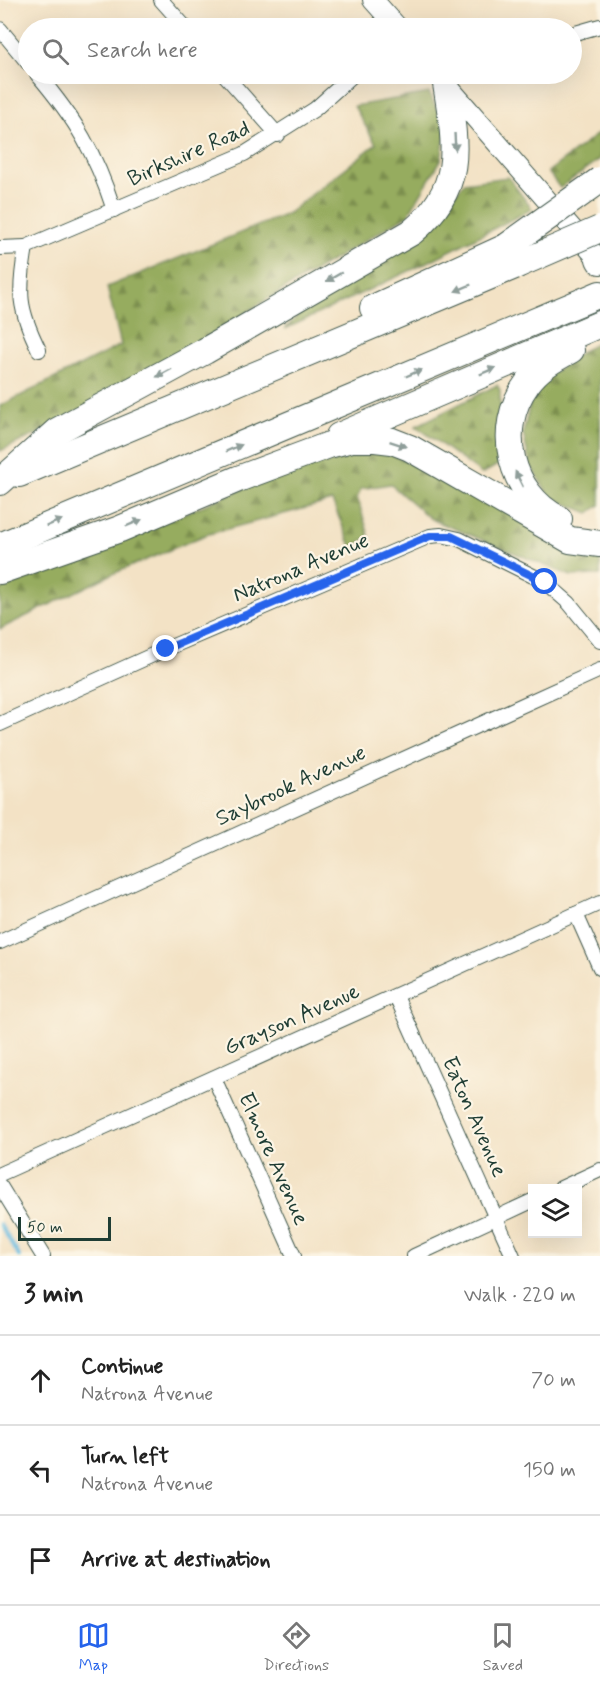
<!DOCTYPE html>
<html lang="en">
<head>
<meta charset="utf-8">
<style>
  body { margin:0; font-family:Mynerve,sans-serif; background:#f6f6f6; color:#222 }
  .controls { position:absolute; right:18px; bottom:18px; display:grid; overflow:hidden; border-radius:0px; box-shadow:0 6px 24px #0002 }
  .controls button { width:54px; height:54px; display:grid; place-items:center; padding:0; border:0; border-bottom:2px solid #e0e0e0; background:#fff; color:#222; font:30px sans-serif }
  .scale { position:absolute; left:18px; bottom:15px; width:93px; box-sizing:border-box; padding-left:6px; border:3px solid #1f3d34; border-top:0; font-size:16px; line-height:21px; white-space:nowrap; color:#1f3d34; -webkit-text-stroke:4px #fcf5e5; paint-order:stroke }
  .stop { position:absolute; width:18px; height:18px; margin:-14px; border:4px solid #2563eb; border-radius:50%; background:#fff }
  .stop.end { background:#2563eb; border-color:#fff; box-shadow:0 2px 6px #0008 }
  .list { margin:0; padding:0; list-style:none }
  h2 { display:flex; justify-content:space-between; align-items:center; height:78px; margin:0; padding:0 24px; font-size:26px }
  h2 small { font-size:20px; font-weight:400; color:#767676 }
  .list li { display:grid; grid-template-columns:39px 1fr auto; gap:18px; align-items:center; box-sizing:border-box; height:90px; padding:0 24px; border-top:2px solid #e0e0e0 }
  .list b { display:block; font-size:22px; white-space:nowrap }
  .list p { margin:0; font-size:20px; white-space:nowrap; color:#767676 }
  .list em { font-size:20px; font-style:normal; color:#767676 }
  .icon { flex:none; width:33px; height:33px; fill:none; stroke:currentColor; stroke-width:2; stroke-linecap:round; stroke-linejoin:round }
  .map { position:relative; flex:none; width:600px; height:1256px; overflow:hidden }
  .search { position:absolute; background:#fff; box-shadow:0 6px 24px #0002; left:18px; right:18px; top:18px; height:66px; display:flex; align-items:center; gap:15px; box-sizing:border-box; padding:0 21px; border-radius:33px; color:#767676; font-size:22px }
  .sheet { height:348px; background:#fff }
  nav { display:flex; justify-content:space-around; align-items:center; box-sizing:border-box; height:84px; border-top:2px solid #e0e0e0; background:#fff; font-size:16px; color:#767676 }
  nav a { display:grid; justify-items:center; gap:3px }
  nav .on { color:#2563eb }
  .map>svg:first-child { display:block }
  .forest { fill:url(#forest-firs); stroke:#5a7449; stroke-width:1.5 }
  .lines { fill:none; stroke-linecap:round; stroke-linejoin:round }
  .stream { stroke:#64bae1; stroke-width:4 }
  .street-casing { stroke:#3f564a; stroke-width:16 }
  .secondary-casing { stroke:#3f564a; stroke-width:22 }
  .highway-casing { stroke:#3f564a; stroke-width:28 }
  .street { stroke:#fff; stroke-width:14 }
  .secondary { stroke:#fff; stroke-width:20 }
  .highway { stroke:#fff; stroke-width:26 }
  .highway-bridge-casing { stroke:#3f564a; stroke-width:28; stroke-linecap:butt }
  .highway-bridge { stroke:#fff; stroke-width:26 }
  .oneway { fill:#8f9e9a }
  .route { stroke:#2563eb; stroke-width:8 }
  .labels { text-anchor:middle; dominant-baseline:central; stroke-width:4.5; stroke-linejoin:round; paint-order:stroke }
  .street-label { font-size:22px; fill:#1f3d34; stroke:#fcf5e5 }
</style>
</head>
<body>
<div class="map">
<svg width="600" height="1256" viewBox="0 0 600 1256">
  <defs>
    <pattern id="forest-firs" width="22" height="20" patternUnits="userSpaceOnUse" patternTransform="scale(1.5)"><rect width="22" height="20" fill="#96ac5e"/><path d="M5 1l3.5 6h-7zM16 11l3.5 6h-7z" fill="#7a8d4e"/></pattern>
  </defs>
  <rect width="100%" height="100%" fill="#fcf5e5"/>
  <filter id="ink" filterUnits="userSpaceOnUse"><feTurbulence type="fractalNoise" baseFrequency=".0167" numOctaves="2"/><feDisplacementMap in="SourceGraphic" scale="12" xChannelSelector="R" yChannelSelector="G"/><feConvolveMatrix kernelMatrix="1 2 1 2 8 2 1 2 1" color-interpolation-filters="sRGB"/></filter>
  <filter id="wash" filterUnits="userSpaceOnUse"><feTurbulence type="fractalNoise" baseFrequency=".008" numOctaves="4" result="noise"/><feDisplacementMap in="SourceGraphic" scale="24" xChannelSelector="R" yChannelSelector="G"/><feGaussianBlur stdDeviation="1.35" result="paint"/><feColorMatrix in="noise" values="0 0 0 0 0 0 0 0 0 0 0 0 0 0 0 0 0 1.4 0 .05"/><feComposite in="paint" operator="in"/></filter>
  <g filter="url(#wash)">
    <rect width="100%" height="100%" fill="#f3e2c5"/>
    <g class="forest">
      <path d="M 429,93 L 446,129 L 441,160 L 408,215 L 256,306 L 116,397 L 0,451 L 0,406 L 121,345 L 107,287 L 287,214 L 376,144 L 354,106 Z"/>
      <path d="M 600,132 L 600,159 L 560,188 L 548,172 Z"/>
      <path d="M 508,177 L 532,209 L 422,265 L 285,329 L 309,304 L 426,229 L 464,183 Z"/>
      <path d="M 600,342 L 600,505 L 589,513 L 550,497 L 530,465 L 523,433 L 534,387 L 584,350 Z"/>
      <path d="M 497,385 L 500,390 L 501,463 L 482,474 L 416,426 Z"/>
      <path d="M 384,451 L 477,495 L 600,548 L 600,575 L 571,576 L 431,519 L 390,484 L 361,489 L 357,497 L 369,536 L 352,548 L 332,501 L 205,535 L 110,575 L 0,629 L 0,590 L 286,471 Z"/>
    </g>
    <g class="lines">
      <path class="stream" d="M 0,1224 L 19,1256"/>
    </g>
  </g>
  <g filter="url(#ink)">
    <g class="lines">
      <defs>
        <g id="street">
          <path d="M 161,0 L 186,28"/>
          <path d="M 0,29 L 28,63"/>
          <path d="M 572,34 L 600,26"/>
          <path d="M 37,74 C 76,120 95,152 114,210"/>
          <path d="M 224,74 L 278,135"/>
          <path d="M 0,248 L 26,247"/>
          <path d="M 39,350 C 18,308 18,293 26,247 L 244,154 L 315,109 L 354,74"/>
          <path d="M 0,724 L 166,649 L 430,536 L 441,535 L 459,539 L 545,582 L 569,603 L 600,641"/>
          <path d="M 576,914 L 600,968"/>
          <path d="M 0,942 L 600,670"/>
          <path d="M 396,996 L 513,1256"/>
          <path d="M 214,1078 L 294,1256"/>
          <path d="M 0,1174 L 600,903"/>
          <path d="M 0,1186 L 43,1256"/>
          <path d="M 561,1188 L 600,1170"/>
          <path d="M 414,1256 L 532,1201"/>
        </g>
        <g id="secondary">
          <path d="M 373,0 L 398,28"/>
          <path d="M 437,74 L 600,261"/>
        </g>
        <g id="highway">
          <path d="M 599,259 L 600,261"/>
          <path d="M 373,308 L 506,247"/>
          <path d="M 339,436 L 600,324"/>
          <path d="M 19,474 L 517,265"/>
          <path d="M 0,482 L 57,431 L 205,351 L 412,232 C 465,188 456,145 446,84"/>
          <path d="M 559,519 C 510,494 494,429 527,384 C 538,368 554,359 571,350"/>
          <path d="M 0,546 L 600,294"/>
          <path d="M 0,571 L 120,529 L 238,479 L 329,445 L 352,439 L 375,439 L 392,441 L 410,448 L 570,540 L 600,544"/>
        </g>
      </defs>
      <use href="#street" class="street-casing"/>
      <use href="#secondary" class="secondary-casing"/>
      <use href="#highway" class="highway-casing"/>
      <use href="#street" class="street"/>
      <use href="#secondary" class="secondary"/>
      <use href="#highway" class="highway"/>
      <defs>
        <g id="highway-bridge">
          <path d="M 506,247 L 600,180"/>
          <path d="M 517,265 L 600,229"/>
        </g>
      </defs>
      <use href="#highway-bridge" class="highway-bridge-casing"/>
      <use href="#highway-bridge" class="highway-bridge"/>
    </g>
    <defs><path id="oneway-solid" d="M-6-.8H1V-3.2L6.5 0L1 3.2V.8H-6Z" transform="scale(1.5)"/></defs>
    <g class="oneway">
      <use href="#oneway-solid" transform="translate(455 142) rotate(87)"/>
      <use href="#oneway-solid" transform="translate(334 277) rotate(150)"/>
      <use href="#oneway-solid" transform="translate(463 288) rotate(157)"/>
      <use href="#oneway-solid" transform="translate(488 371) rotate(-23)"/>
      <use href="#oneway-solid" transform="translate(164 373) rotate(152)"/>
      <use href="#oneway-solid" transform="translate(414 373) rotate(-23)"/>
      <use href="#oneway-solid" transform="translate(398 444) rotate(19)"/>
      <use href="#oneway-solid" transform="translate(234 448) rotate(-23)"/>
      <use href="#oneway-solid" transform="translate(519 479) rotate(-116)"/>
      <use href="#oneway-solid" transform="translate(54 523) rotate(-23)"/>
      <use href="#oneway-solid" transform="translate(134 523) rotate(-23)"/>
    </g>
  </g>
  <g class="lines" filter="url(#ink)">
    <path class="route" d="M 166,649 L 430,536 L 451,536 L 545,582"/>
  </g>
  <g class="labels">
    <g class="street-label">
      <text transform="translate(189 154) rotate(-24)">Birkshire Road</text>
      <text transform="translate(301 568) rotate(-23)">Natrona Avenue</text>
      <text transform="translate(291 786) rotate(-25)">Saybrook Avenue</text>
      <text transform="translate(292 1020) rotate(-24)">Grayson Avenue</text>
      <text transform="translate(474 1117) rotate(66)">Eaton Avenue</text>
      <text transform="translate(273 1159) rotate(66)">Elmore Avenue</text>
    </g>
  </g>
</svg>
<div class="controls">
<button><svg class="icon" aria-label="layers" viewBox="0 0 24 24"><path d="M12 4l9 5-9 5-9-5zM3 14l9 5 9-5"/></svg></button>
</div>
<div class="scale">50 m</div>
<div class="stop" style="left:545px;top:582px"></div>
<div class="stop end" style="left:166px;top:649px"></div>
<div class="search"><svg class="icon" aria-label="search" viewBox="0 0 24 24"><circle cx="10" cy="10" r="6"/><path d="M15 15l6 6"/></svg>Search here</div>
</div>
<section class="sheet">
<h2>3 min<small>Walk · 220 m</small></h2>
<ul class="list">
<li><svg class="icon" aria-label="ahead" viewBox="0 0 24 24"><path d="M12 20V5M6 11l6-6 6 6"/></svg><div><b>Continue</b><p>Natrona Avenue</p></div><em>70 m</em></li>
<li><svg class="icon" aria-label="left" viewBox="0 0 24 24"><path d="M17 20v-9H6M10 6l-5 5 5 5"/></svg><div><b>Turn left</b><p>Natrona Avenue</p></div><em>150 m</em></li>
<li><svg class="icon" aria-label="arrive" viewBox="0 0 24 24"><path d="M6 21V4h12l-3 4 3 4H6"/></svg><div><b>Arrive at destination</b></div></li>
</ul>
</section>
<nav>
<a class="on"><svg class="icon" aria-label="map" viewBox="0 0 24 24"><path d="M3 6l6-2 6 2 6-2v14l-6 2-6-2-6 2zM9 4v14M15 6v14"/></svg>Map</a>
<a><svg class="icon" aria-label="directions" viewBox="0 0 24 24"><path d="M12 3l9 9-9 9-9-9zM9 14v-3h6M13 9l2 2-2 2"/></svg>Directions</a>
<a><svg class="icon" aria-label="saved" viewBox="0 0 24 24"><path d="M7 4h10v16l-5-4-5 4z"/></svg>Saved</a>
</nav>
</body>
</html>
